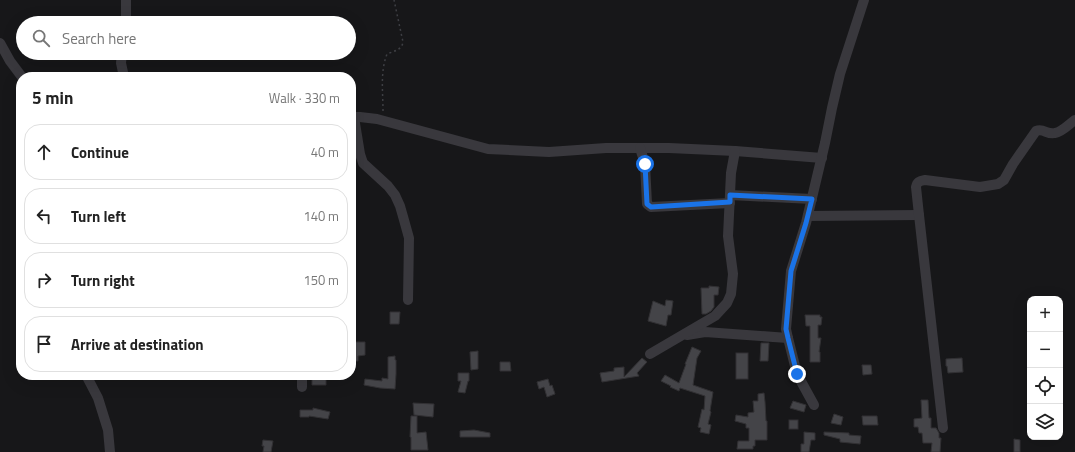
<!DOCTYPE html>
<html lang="en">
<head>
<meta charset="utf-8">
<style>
  body { margin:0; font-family:"Titillium Web",sans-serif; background:#f2f2f2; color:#222 }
  .controls { position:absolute; right:12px; bottom:12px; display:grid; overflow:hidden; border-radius:8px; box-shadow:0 4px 16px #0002 }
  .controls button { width:36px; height:36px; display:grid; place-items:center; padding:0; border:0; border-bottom:1px solid #e0e0e0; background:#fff; color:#222; font:20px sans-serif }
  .stop { position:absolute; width:12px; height:12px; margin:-9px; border:3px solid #1a73e8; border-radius:50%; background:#fff }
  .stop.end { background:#1a73e8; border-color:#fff; box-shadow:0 1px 4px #0008 }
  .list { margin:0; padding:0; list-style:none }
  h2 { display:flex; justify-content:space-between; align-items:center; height:52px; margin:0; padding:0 16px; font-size:17px }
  h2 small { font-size:13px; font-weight:400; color:#767676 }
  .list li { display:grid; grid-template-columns:26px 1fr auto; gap:12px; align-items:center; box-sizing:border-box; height:56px; margin:0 8px 8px; padding:0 8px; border:1px solid #e0e0e0; border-radius:16px }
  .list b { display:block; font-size:15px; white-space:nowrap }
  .list em { font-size:13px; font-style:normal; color:#767676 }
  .icon { flex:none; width:22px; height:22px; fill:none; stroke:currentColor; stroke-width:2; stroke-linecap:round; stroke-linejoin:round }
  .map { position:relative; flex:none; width:1075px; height:452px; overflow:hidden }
  .search { position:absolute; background:#fff; box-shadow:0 4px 16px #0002; left:16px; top:16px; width:340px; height:44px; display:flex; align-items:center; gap:10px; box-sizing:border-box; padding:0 14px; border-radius:22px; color:#767676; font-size:15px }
  .panel { position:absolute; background:#fff; box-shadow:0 4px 16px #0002; left:16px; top:72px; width:340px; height:308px; border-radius:16px }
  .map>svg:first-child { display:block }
  .building { fill:#444448; stroke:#323134 }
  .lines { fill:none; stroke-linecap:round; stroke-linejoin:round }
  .path { stroke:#3e3f44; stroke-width:1.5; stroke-dasharray:2 3; stroke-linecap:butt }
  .minor { stroke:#39383d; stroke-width:10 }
  .route { stroke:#1a73e8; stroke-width:5 }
</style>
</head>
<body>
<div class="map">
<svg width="1075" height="452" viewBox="0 0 1075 452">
  <rect width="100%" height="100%" fill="#171719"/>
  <g class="building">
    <path d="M 709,286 L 719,287 L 718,295 L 714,295 L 714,307 L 711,311 L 706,314 L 702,314 L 701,288 L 709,288 Z"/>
    <path d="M 666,300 L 673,301 L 671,315 L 668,315 L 666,326 L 648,321 L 653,301 L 665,306 Z"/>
    <path d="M 390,312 L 400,312 L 399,324 L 390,324 Z"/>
    <path d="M 805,315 L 820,315 L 820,317 L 822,317 L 821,325 L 818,325 L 818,338 L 821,338 L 819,352 L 820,352 L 820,362 L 810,362 L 810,326 L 806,326 Z"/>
    <path d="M 351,342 L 365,342 L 365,355 L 358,356 L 358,361 L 351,361 Z"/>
    <path d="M 761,343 L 769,343 L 768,361 L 760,361 Z"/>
    <path d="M 692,347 L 701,351 L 697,358 L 693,385 L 713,392 L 710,411 L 711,412 L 708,424 L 711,425 L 709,434 L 700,432 L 701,428 L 698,427 L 702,409 L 704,410 L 705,396 L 680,388 L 679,391 L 670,387 L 671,386 L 661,381 L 665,375 L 679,383 L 686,364 L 685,364 Z"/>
    <path d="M 478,351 L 478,369 L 471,370 L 470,352 Z"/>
    <rect x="736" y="353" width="12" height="26"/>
    <path d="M 395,356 L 395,360 L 396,360 L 396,374 L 395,389 L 380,388 L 364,385 L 365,379 L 382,381 L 382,378 L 388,379 L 388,357 Z"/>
    <path d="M 642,358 L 647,362 L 637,373 L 639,376 L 602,382 L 600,373 L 614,371 L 614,368 L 624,367 L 624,377 Z"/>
    <path d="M 962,358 L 963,372 L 948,373 L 947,366 L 946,366 L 946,359 Z"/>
    <path d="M 500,362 L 510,362 L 511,371 L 500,371 Z"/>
    <path d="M 862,365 L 871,365 L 872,374 L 863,375 Z"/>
    <path d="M 458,373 L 469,373 L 469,381 L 468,381 L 465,393 L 458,392 L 461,381 L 458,381 Z"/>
    <path d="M 326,378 L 326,385 L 312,385 L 312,379 Z"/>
    <path d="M 548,379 L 550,386 L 552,385 L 555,394 L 547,397 L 544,387 L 539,389 L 537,382 Z"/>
    <path d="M 764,393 L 765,402 L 766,421 L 767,421 L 767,440 L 755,440 L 755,446 L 753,446 L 753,449 L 737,449 L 738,441 L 749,441 L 749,428 L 746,428 L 746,424 L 735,421 L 736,415 L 748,417 L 748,413 L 754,412 L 753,401 L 758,401 L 758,394 Z"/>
    <path d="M 921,400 L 928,400 L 929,418 L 931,418 L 931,428 L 936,428 L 939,433 L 939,438 L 941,438 L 940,452 L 931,452 L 932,443 L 923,443 L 922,433 L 919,433 L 918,427 L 914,427 L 914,419 L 922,418 Z"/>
    <path d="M 793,401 L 806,405 L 804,412 L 790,408 Z"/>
    <path d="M 413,403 L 434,404 L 433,417 L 414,415 Z"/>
    <path d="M 313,408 L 330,412 L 328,419 L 309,416 L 309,417 L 300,417 L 300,410 L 313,410 Z"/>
    <path d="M 834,414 L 843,417 L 841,425 L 831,423 Z"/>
    <path d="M 411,416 L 417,416 L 417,433 L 426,432 L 428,450 L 411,450 L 411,437 L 410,437 Z"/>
    <path d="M 862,416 L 877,416 L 878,425 L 863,425 Z"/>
    <rect x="789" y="420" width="9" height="9"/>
    <path d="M 474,430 L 490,433 L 490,437 L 460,437 L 460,431 Z"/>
    <path d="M 804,432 L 815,433 L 815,440 L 811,440 L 809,452 L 801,452 L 801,444 L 804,444 Z"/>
    <path d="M 824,432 L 849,433 L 849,435 L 861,436 L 860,444 L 840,442 L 840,439 L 824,435 Z"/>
    <path d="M 1014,439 L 1020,440 L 1020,452 L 1014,452 Z"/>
    <path d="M 263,440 L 273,441 L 271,452 L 263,452 L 264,446 L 262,446 Z"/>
  </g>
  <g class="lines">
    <path class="path" d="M 383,111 C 383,92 380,72 387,54 C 394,51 402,50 403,42 L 394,0"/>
    <g class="minor">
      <path d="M 126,0 L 126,23"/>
      <path d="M 0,43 L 10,61 L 22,77"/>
      <path d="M 122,53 L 121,63 L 124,77"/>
      <path d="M 351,117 L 360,117 L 377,119 L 488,149 L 549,152 L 606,148 L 669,148 L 735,151 L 822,158"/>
      <path d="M 354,117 L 360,154 L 363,163 L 388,186 L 395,195 L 400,206 L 404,220 L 409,238 L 408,300"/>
      <path d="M 640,148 L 645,164 L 647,204 L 651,207 L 730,203"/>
      <path d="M 730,195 L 812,199"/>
      <path d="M 808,216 L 919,215"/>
      <path d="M 687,335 L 705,332 L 788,338"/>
      <path d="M 650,354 L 715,316 L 727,303 L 731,294 L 733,274 L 728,236 L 731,173 L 735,151"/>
      <path d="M 86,375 L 98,398 L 108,430 L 110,452"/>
      <path d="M 302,375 L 302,387"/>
      <path d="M 814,405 L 797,374 L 788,338 L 786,329 L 791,271 L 806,223 L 825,143 L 832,108 L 840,74 L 864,0"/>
      <path d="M 943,428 L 919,215 L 916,187 C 917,182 919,181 925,180 L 980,187 L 998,184 L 1004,180 L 1013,164 L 1036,131 C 1044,128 1047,135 1055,133 C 1062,132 1069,124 1075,120"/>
    </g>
  </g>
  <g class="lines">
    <path class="route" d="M 645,164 L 647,204 L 651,207 L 730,202 L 730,195 L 812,199 L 806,223 L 791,271 L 786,329 L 788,338 L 797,374"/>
  </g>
</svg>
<div class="controls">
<button>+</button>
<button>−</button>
<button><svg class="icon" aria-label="locate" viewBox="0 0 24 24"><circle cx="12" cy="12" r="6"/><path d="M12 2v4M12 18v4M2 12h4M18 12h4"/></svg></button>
<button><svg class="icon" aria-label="layers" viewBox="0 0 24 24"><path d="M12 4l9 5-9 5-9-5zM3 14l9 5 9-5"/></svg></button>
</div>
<div class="stop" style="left:645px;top:164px"></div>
<div class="stop end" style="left:797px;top:374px"></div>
<div class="search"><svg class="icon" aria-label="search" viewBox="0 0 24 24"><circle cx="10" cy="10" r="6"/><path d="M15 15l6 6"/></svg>Search here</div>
<section class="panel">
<h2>5 min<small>Walk · 330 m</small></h2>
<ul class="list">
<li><svg class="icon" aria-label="ahead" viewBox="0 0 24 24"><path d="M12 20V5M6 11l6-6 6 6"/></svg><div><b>Continue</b></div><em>40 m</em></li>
<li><svg class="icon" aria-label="left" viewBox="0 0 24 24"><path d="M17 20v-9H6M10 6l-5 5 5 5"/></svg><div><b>Turn left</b></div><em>140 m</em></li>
<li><svg class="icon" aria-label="right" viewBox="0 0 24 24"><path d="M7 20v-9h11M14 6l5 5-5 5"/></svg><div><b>Turn right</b></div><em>150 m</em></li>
<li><svg class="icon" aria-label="arrive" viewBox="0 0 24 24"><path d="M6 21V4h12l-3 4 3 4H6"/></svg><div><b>Arrive at destination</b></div></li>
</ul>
</section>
</div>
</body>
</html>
